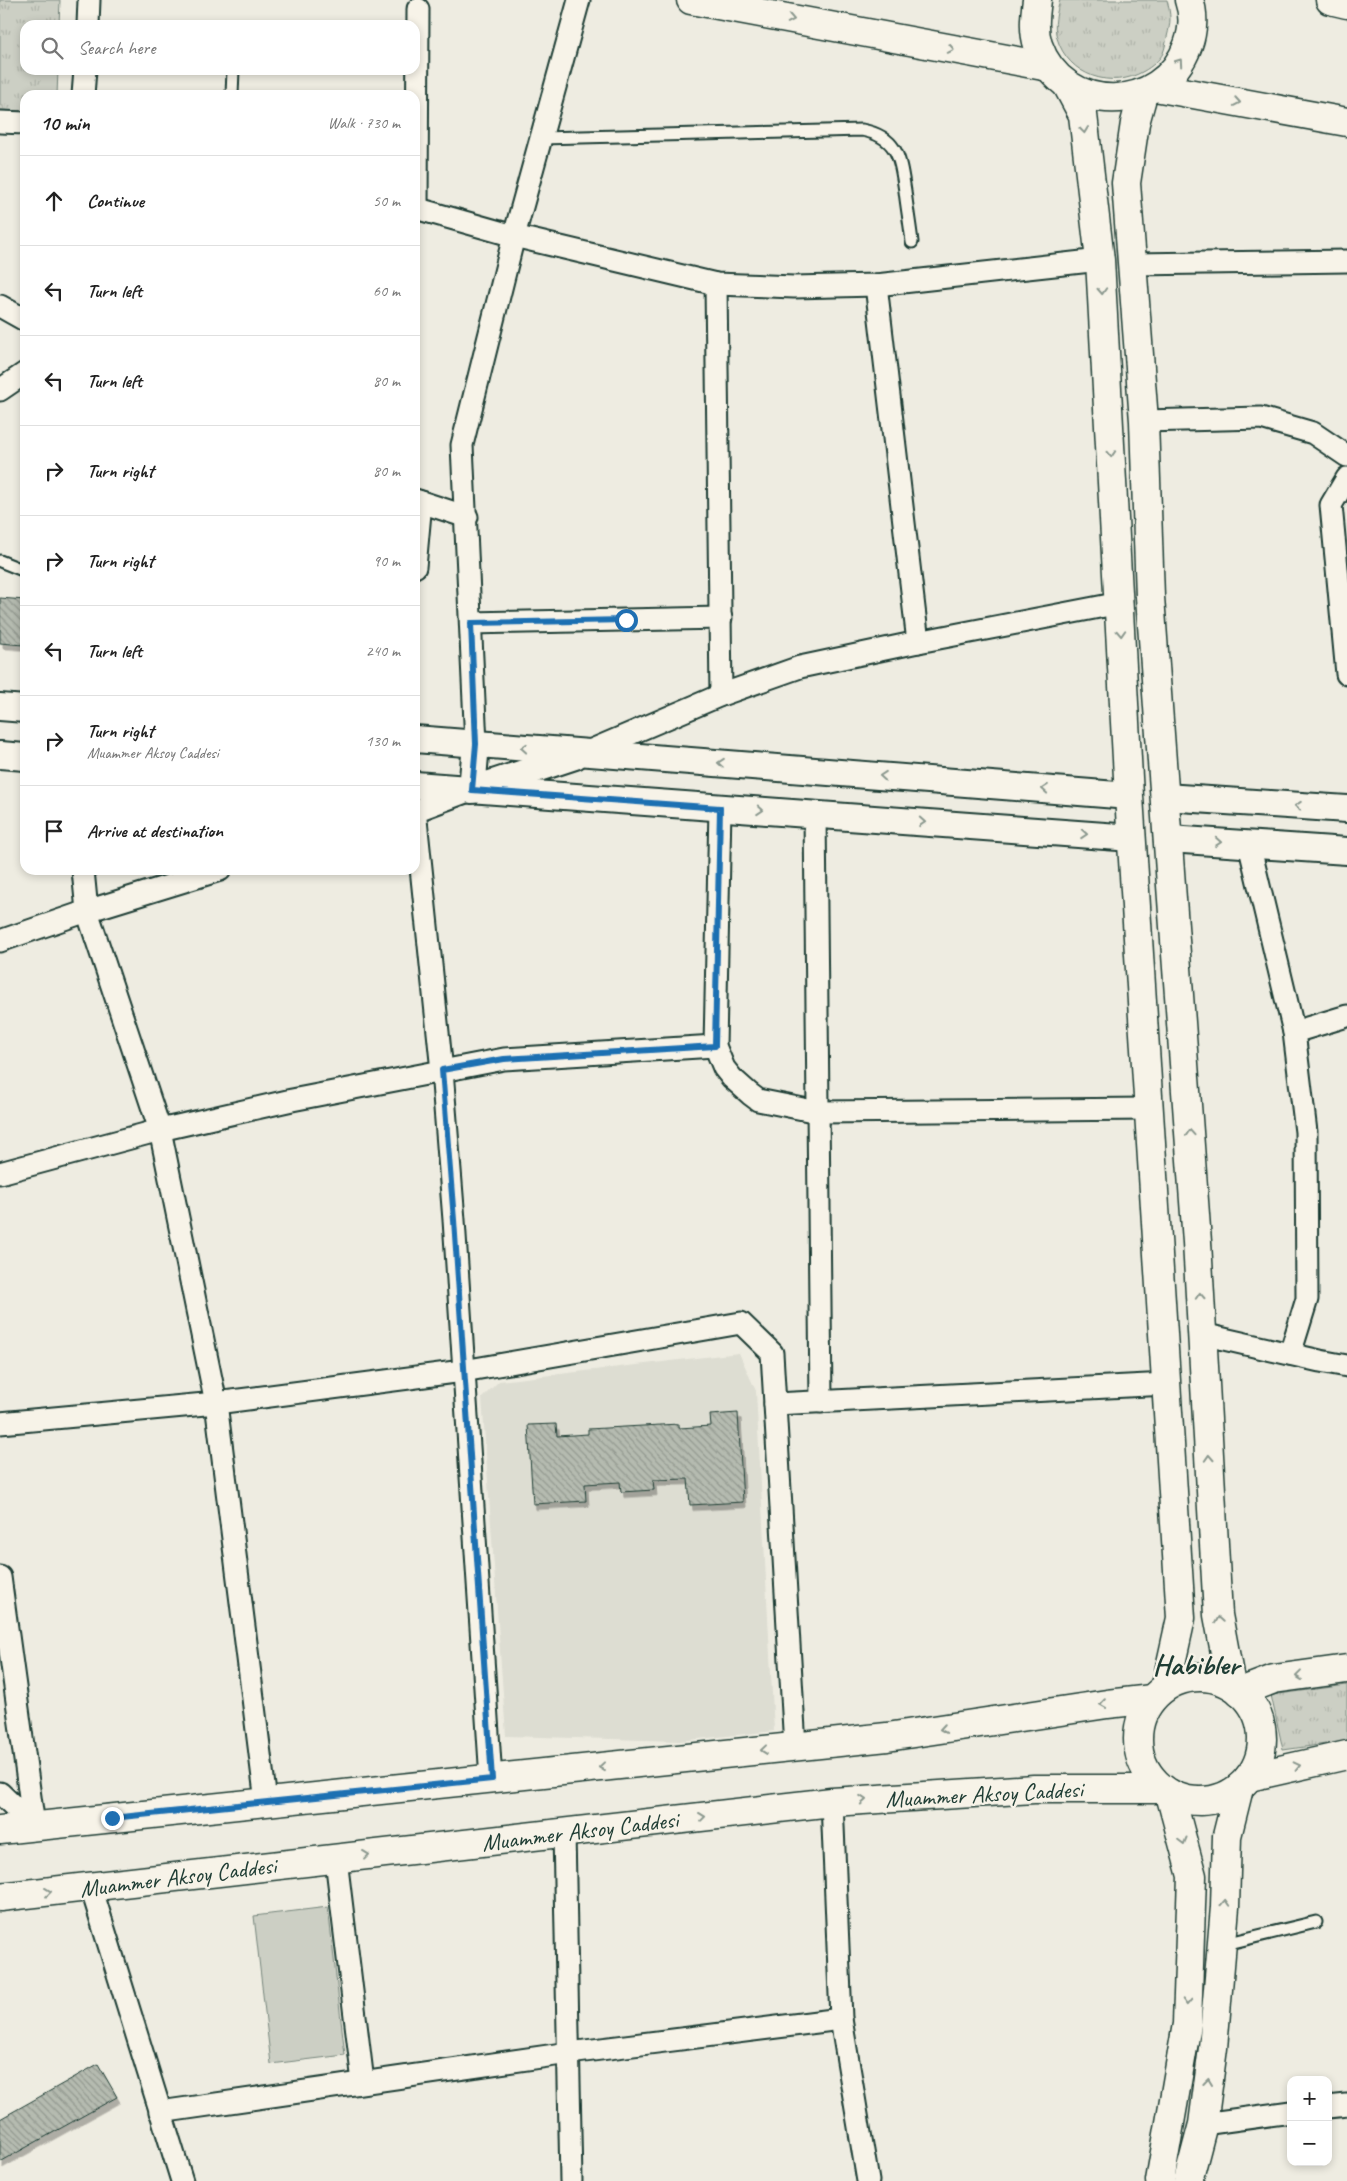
<!DOCTYPE html>
<html lang="en">
<head>
<meta charset="utf-8">
<style>
  body { margin:0; font-family:Caveat,sans-serif; background:#f2f2f2; color:#222 }
  .controls { position:absolute; right:15px; bottom:15px; display:grid; overflow:hidden; border-radius:10px; box-shadow:0 2px 8px #0003 }
  .controls button { width:45px; height:45px; display:grid; place-items:center; padding:0; border:0; border-bottom:1px solid #e0e0e0; background:#fff; color:#222; font:25px sans-serif }
  .stop { position:absolute; width:15px; height:15px; margin:-11px; border:4px solid #1f6fb2; border-radius:50%; background:#fff }
  .stop.end { background:#1f6fb2; border-color:#fff; box-shadow:0 1px 5px #0008 }
  .list { margin:0; padding:0; list-style:none }
  h2 { display:flex; justify-content:space-between; align-items:center; height:65px; margin:0; padding:0 20px; font-size:21px }
  h2 small { font-size:16px; font-weight:400; color:#767676 }
  .list li { display:grid; grid-template-columns:32px 1fr auto; gap:15px; align-items:center; box-sizing:border-box; height:90px; padding:0 20px; border-top:1px solid #e0e0e0 }
  .list b { display:block; font-size:19px; white-space:nowrap }
  .list p { margin:0; font-size:16px; white-space:nowrap; color:#767676 }
  .list em { font-size:16px; font-style:normal; color:#767676 }
  .icon { flex:none; width:28px; height:28px; fill:none; stroke:currentColor; stroke-width:2; stroke-linecap:round; stroke-linejoin:round }
  .map { position:relative; flex:none; width:1347px; height:2181px; overflow:hidden }
  .search { position:absolute; background:#fff; box-shadow:0 2px 8px #0003; left:20px; top:20px; width:400px; height:55px; display:flex; align-items:center; gap:12px; box-sizing:border-box; padding:0 18px; border-radius:15px; color:#767676; font-size:19px }
  .panel { position:absolute; background:#fff; box-shadow:0 2px 8px #0003; left:20px; top:90px; width:400px; height:785px; border-radius:15px }
  .map>svg:first-child { display:block }
  .built { fill:#ddddd2 }
  .grass { fill:url(#grass-tufts); stroke:#76867c }
  .pitch { fill:#cccfc4; stroke:#76867c }
  .building { fill:url(#building-back-hatch); stroke:#1f3d34; filter:url(#shadow) }
  .lines { fill:none; stroke-linecap:round; stroke-linejoin:round }
  .service-casing { stroke:#1f3d34; stroke-width:15 }
  .minor-casing { stroke:#1f3d34; stroke-width:25 }
  .tertiary-casing { stroke:#1f3d34; stroke-width:30 }
  .secondary-casing { stroke:#1f3d34; stroke-width:31 }
  .primary-casing { stroke:#1f3d34; stroke-width:31 }
  .service { stroke:#f7f3e8; stroke-width:11 }
  .minor { stroke:#f7f3e8; stroke-width:21 }
  .tertiary { stroke:#f7f3e8; stroke-width:26 }
  .secondary { stroke:#f7f3e8; stroke-width:28 }
  .primary { stroke:#f7f3e8; stroke-width:28 }
  .oneway { stroke:#8b988e }
  .route { stroke:#1f6fb2; stroke-width:6 }
  .labels { text-anchor:middle; dominant-baseline:central; stroke-width:4.5; stroke-linejoin:round; paint-order:stroke }
  .street-label { font-size:24px; fill:#1f3d34; stroke:#f7f3e8 }
  .district-label { font-size:29px; font-weight:bold; fill:#1f3d34; stroke:#f7f3e8 }
</style>
</head>
<body>
<div class="map">
<svg width="1347" height="2181" viewBox="0 0 1347 2181">
  <defs>
    <pattern id="grass-tufts" width="24" height="20" patternUnits="userSpaceOnUse" patternTransform="scale(1.25)"><rect width="24" height="20" fill="#cccfc4"/><path d="M3 7l-1-3M5 7V3M7 7l1-3M15 17l-1-3M17 17v-4M19 17l1-3" fill="none" stroke="#afb3a9"/></pattern>
    <pattern id="building-back-hatch" width="6" height="6" patternUnits="userSpaceOnUse" patternTransform="scale(1.25)"><rect width="6" height="6" fill="#b5bbb0"/><path d="M-1 5l2 2M0 0l6 6M5-1l2 2" fill="none" stroke="#939990"/></pattern>
    <filter id="shadow"><feDropShadow dx="3" dy="5.5" stdDeviation="0" flood-color="#0004"/></filter>
  </defs>
  <rect width="100%" height="100%" fill="#eeece1"/>
  <filter id="ink" filterUnits="userSpaceOnUse"><feTurbulence type="fractalNoise" baseFrequency=".02" numOctaves="2"/><feDisplacementMap in="SourceGraphic" scale="10" xChannelSelector="R" yChannelSelector="G"/><feConvolveMatrix kernelMatrix="1 2 1 2 8 2 1 2 1" color-interpolation-filters="sRGB"/></filter>
  <g filter="url(#ink)">
    <path class="built" d="M 739,1353 L 756,1391 L 774,1731 L 679,1741 L 506,1736 L 482,1398 L 499,1381 Z"/>
    <g class="grass">
      <path d="M 0,0 L 60,0 L 59,25 L 25,25 L 25,70 L 58,70 L 57,95 L 25,95 L 25,111 L 0,110 Z"/>
      <path d="M 1060,0 L 1167,0 C 1171,16 1171,21 1167,37 C 1166,42 1165,48 1163,53 C 1160,60 1151,67 1144,71 C 1112,90 1068,76 1057,38 C 1053,25 1057,12 1060,0 Z"/>
      <path d="M 1347,1685 L 1347,1741 L 1283,1750 L 1271,1695 Z"/>
    </g>
    <path class="pitch" d="M 328,1907 L 345,2055 L 271,2064 L 254,1916 Z"/>
    <g class="building">
      <path d="M 0,598 L 25,600 L 23,645 L 0,643 Z"/>
      <path d="M 738,1413 L 743,1502 L 690,1505 L 688,1479 L 653,1480 L 654,1490 L 621,1492 L 620,1482 L 585,1484 L 586,1501 L 533,1504 L 528,1425 L 556,1424 L 557,1436 L 588,1434 L 588,1429 L 679,1424 L 679,1428 L 711,1426 L 710,1415 Z"/>
      <path d="M 98,2064 L 117,2097 L 0,2162 L 0,2119 Z"/>
    </g>
    <g class="lines">
      <defs>
        <g id="service">
          <path d="M 232,95 L 233,70"/>
          <path d="M 541,138 L 862,130 C 899,137 900,160 905,191 C 907,208 910,225 912,242"/>
          <path d="M 0,561 L 25,571"/>
          <path d="M 1221,1945 L 1316,1922"/>
        </g>
        <g id="minor">
          <path d="M 88,25 L 89,0"/>
          <path d="M 83,95 L 85,70"/>
          <path d="M 0,122 L 25,123"/>
          <path d="M 415,208 L 514,236 L 716,284 L 794,287 L 876,285 L 1100,260"/>
          <path d="M 417,208 L 418,9"/>
          <path d="M 1133,264 L 1347,261"/>
          <path d="M 716,284 L 721,695"/>
          <path d="M 876,285 L 918,642"/>
          <path d="M 0,306 L 25,320"/>
          <path d="M 0,390 L 25,373"/>
          <path d="M 1144,421 L 1261,418 L 1313,433 L 1347,456"/>
          <path d="M 1347,478 L 1331,505 L 1347,674"/>
          <path d="M 415,500 L 467,517"/>
          <path d="M 415,567 L 421,502"/>
          <path d="M 471,623 L 721,618"/>
          <path d="M 476,744 L 462,445 L 514,236 L 579,0"/>
          <path d="M 585,753 L 721,695 L 800,667 L 918,642 L 1120,603"/>
          <path d="M 720,808 L 715,1046 L 724,1068 L 732,1078 L 750,1094 L 758,1100 L 818,1112 L 1149,1109"/>
          <path d="M 415,810 L 442,1071 L 454,1220 L 491,1779"/>
          <path d="M 415,811 L 471,790"/>
          <path d="M 815,814 L 821,1402"/>
          <path d="M 1249,844 L 1294,1032 L 1306,1132 L 1307,1299 L 1290,1354"/>
          <path d="M 83,870 L 87,911 L 160,1130 L 216,1403 L 266,1802"/>
          <path d="M 0,941 L 87,911 L 220,870"/>
          <path d="M 1294,1032 L 1347,1016"/>
          <path d="M 0,1173 L 160,1130 L 292,1100 L 504,1059 L 715,1046"/>
          <path d="M 1202,1334 L 1320,1361 L 1347,1366"/>
          <path d="M 775,1404 L 1167,1384"/>
          <path d="M 0,1423 L 216,1403 L 463,1371 L 741,1323 L 772,1353 L 795,1747"/>
          <path d="M 0,1577 L 34,1826"/>
          <path d="M 0,1793 L 34,1826"/>
          <path d="M 832,1802 L 841,2019 L 868,2181"/>
          <path d="M 564,1833 L 571,2181"/>
          <path d="M 336,1859 L 363,2082"/>
          <path d="M 91,1887 L 182,2181"/>
          <path d="M 1328,2107 L 1347,2105"/>
          <path d="M 160,2112 L 569,2053 L 841,2019"/>
          <path d="M 1203,2124 L 1291,2112"/>
        </g>
        <g id="tertiary">
          <path d="M 0,707 L 25,709"/>
          <path d="M 415,739 L 1129,796"/>
          <path d="M 476,744 L 472,790 L 575,756"/>
          <path d="M 0,755 L 25,757"/>
          <path d="M 415,785 L 1132,838"/>
          <path d="M 1165,797 L 1347,809"/>
          <path d="M 1169,839 L 1347,851"/>
        </g>
        <g id="secondary">
          <path d="M 1240,1692 L 1274,1679 L 1347,1669"/>
          <path d="M 1249,1777 L 1347,1755"/>
          <path d="M 0,1830 L 887,1737 L 1107,1704 L 1152,1699"/>
          <path d="M 0,1897 L 832,1802 L 1034,1789 L 1163,1789"/>
        </g>
        <g id="primary">
          <path d="M 691,0 L 1049,67"/>
          <path d="M 1037,0 C 1035,15 1033,30 1038,45 C 1063,117 1163,115 1188,45 C 1193,31 1194,14 1189,0"/>
          <path d="M 1330,0 L 1347,4"/>
          <path d="M 1067,85 L 1083,115 L 1100,260 L 1129,796 L 1181,1618 L 1166,1686"/>
          <path d="M 1155,87 L 1347,122"/>
          <path d="M 1143,94 L 1135,123 L 1126,183 L 1144,421 L 1150,597 L 1197,1242 L 1218,1615 L 1231,1685"/>
          <circle cx="1200" cy="1739" r="62"/>
          <path d="M 1160,2181 L 1187,2024 L 1192,1876 L 1170,1794"/>
          <path d="M 1188,2181 L 1203,2124 L 1213,2048 L 1225,1907 L 1227,1836 L 1239,1788"/>
        </g>
      </defs>
      <use href="#service" class="service-casing"/>
      <use href="#minor" class="minor-casing"/>
      <use href="#tertiary" class="tertiary-casing"/>
      <use href="#secondary" class="secondary-casing"/>
      <use href="#primary" class="primary-casing"/>
      <use href="#service" class="service"/>
      <use href="#minor" class="minor"/>
      <use href="#tertiary" class="tertiary"/>
      <use href="#secondary" class="secondary"/>
      <use href="#primary" class="primary"/>
    </g>
    <defs><path id="oneway-chevron" d="M-2-3.5L2.5 0L-2 3.5" fill="none" stroke-width="1.6" stroke-linecap="round" stroke-linejoin="round" transform="scale(1.25)"/></defs>
    <g class="oneway">
      <use href="#oneway-chevron" transform="translate(791 19) rotate(11)"/>
      <use href="#oneway-chevron" transform="translate(951 49) rotate(11)"/>
      <use href="#oneway-chevron" transform="translate(1179 62) rotate(-55)"/>
      <use href="#oneway-chevron" transform="translate(1237 102) rotate(10)"/>
      <use href="#oneway-chevron" transform="translate(1084 130) rotate(83)"/>
      <use href="#oneway-chevron" transform="translate(1102 291) rotate(87)"/>
      <use href="#oneway-chevron" transform="translate(1111 454) rotate(87)"/>
      <use href="#oneway-chevron" transform="translate(1121 633) rotate(87)"/>
      <use href="#oneway-chevron" transform="translate(524 748) rotate(-175)"/>
      <use href="#oneway-chevron" transform="translate(721 763) rotate(-175)"/>
      <use href="#oneway-chevron" transform="translate(883 776) rotate(-175)"/>
      <use href="#oneway-chevron" transform="translate(1045 789) rotate(-175)"/>
      <use href="#oneway-chevron" transform="translate(1298 806) rotate(-176)"/>
      <use href="#oneway-chevron" transform="translate(760 810) rotate(4)"/>
      <use href="#oneway-chevron" transform="translate(922 822) rotate(4)"/>
      <use href="#oneway-chevron" transform="translate(1084 834) rotate(4)"/>
      <use href="#oneway-chevron" transform="translate(1218 842) rotate(4)"/>
      <use href="#oneway-chevron" transform="translate(1190 1133) rotate(-94)"/>
      <use href="#oneway-chevron" transform="translate(1200 1296) rotate(-93)"/>
      <use href="#oneway-chevron" transform="translate(1209 1458) rotate(-93)"/>
      <use href="#oneway-chevron" transform="translate(1219 1620) rotate(-99)"/>
      <use href="#oneway-chevron" transform="translate(1299 1676) rotate(173)"/>
      <use href="#oneway-chevron" transform="translate(1103 1704) rotate(172)"/>
      <use href="#oneway-chevron" transform="translate(943 1729) rotate(171)"/>
      <use href="#oneway-chevron" transform="translate(764 1750) rotate(174)"/>
      <use href="#oneway-chevron" transform="translate(1297 1766) rotate(-13)"/>
      <use href="#oneway-chevron" transform="translate(602 1767) rotate(174)"/>
      <use href="#oneway-chevron" transform="translate(863 1800) rotate(-4)"/>
      <use href="#oneway-chevron" transform="translate(702 1817) rotate(-7)"/>
      <use href="#oneway-chevron" transform="translate(1183 1841) rotate(75)"/>
      <use href="#oneway-chevron" transform="translate(366 1855) rotate(-7)"/>
      <use href="#oneway-chevron" transform="translate(48 1892) rotate(-7)"/>
      <use href="#oneway-chevron" transform="translate(1225 1903) rotate(-87)"/>
      <use href="#oneway-chevron" transform="translate(1187 2002) rotate(92)"/>
      <use href="#oneway-chevron" transform="translate(1208 2082) rotate(-83)"/>
    </g>
  </g>
  <g class="lines" filter="url(#ink)">
    <path class="route" d="M 112,1818 L 492,1779 L 454,1220 L 442,1070 L 504,1059 L 715,1046 L 720,808 L 472,790 L 476,744 L 471,623 L 626,620"/>
  </g>
  <g class="labels">
    <g class="street-label">
      <text transform="translate(984 1794) rotate(-3)">Muammer Aksoy Caddesi</text>
      <text transform="translate(580 1831) rotate(-7)">Muammer Aksoy Caddesi</text>
      <text transform="translate(178 1877) rotate(-7)">Muammer Aksoy Caddesi</text>
    </g>
    <g class="district-label">
      <text x="1196" y="1664">Habibler</text>
    </g>
  </g>
</svg>
<div class="controls">
<button>+</button>
<button>−</button>
</div>
<div class="stop" style="left:626px;top:620px"></div>
<div class="stop end" style="left:112px;top:1818px"></div>
<div class="search"><svg class="icon" aria-label="search" viewBox="0 0 24 24"><circle cx="10" cy="10" r="6"/><path d="M15 15l6 6"/></svg>Search here</div>
<section class="panel">
<h2>10 min<small>Walk · 730 m</small></h2>
<ul class="list">
<li><svg class="icon" aria-label="ahead" viewBox="0 0 24 24"><path d="M12 20V5M6 11l6-6 6 6"/></svg><div><b>Continue</b></div><em>50 m</em></li>
<li><svg class="icon" aria-label="left" viewBox="0 0 24 24"><path d="M17 20v-9H6M10 6l-5 5 5 5"/></svg><div><b>Turn left</b></div><em>60 m</em></li>
<li><svg class="icon" aria-label="left" viewBox="0 0 24 24"><path d="M17 20v-9H6M10 6l-5 5 5 5"/></svg><div><b>Turn left</b></div><em>80 m</em></li>
<li><svg class="icon" aria-label="right" viewBox="0 0 24 24"><path d="M7 20v-9h11M14 6l5 5-5 5"/></svg><div><b>Turn right</b></div><em>80 m</em></li>
<li><svg class="icon" aria-label="right" viewBox="0 0 24 24"><path d="M7 20v-9h11M14 6l5 5-5 5"/></svg><div><b>Turn right</b></div><em>90 m</em></li>
<li><svg class="icon" aria-label="left" viewBox="0 0 24 24"><path d="M17 20v-9H6M10 6l-5 5 5 5"/></svg><div><b>Turn left</b></div><em>240 m</em></li>
<li><svg class="icon" aria-label="right" viewBox="0 0 24 24"><path d="M7 20v-9h11M14 6l5 5-5 5"/></svg><div><b>Turn right</b><p>Muammer Aksoy Caddesi</p></div><em>130 m</em></li>
<li><svg class="icon" aria-label="arrive" viewBox="0 0 24 24"><path d="M6 21V4h12l-3 4 3 4H6"/></svg><div><b>Arrive at destination</b></div></li>
</ul>
</section>
</div>
</body>
</html>
